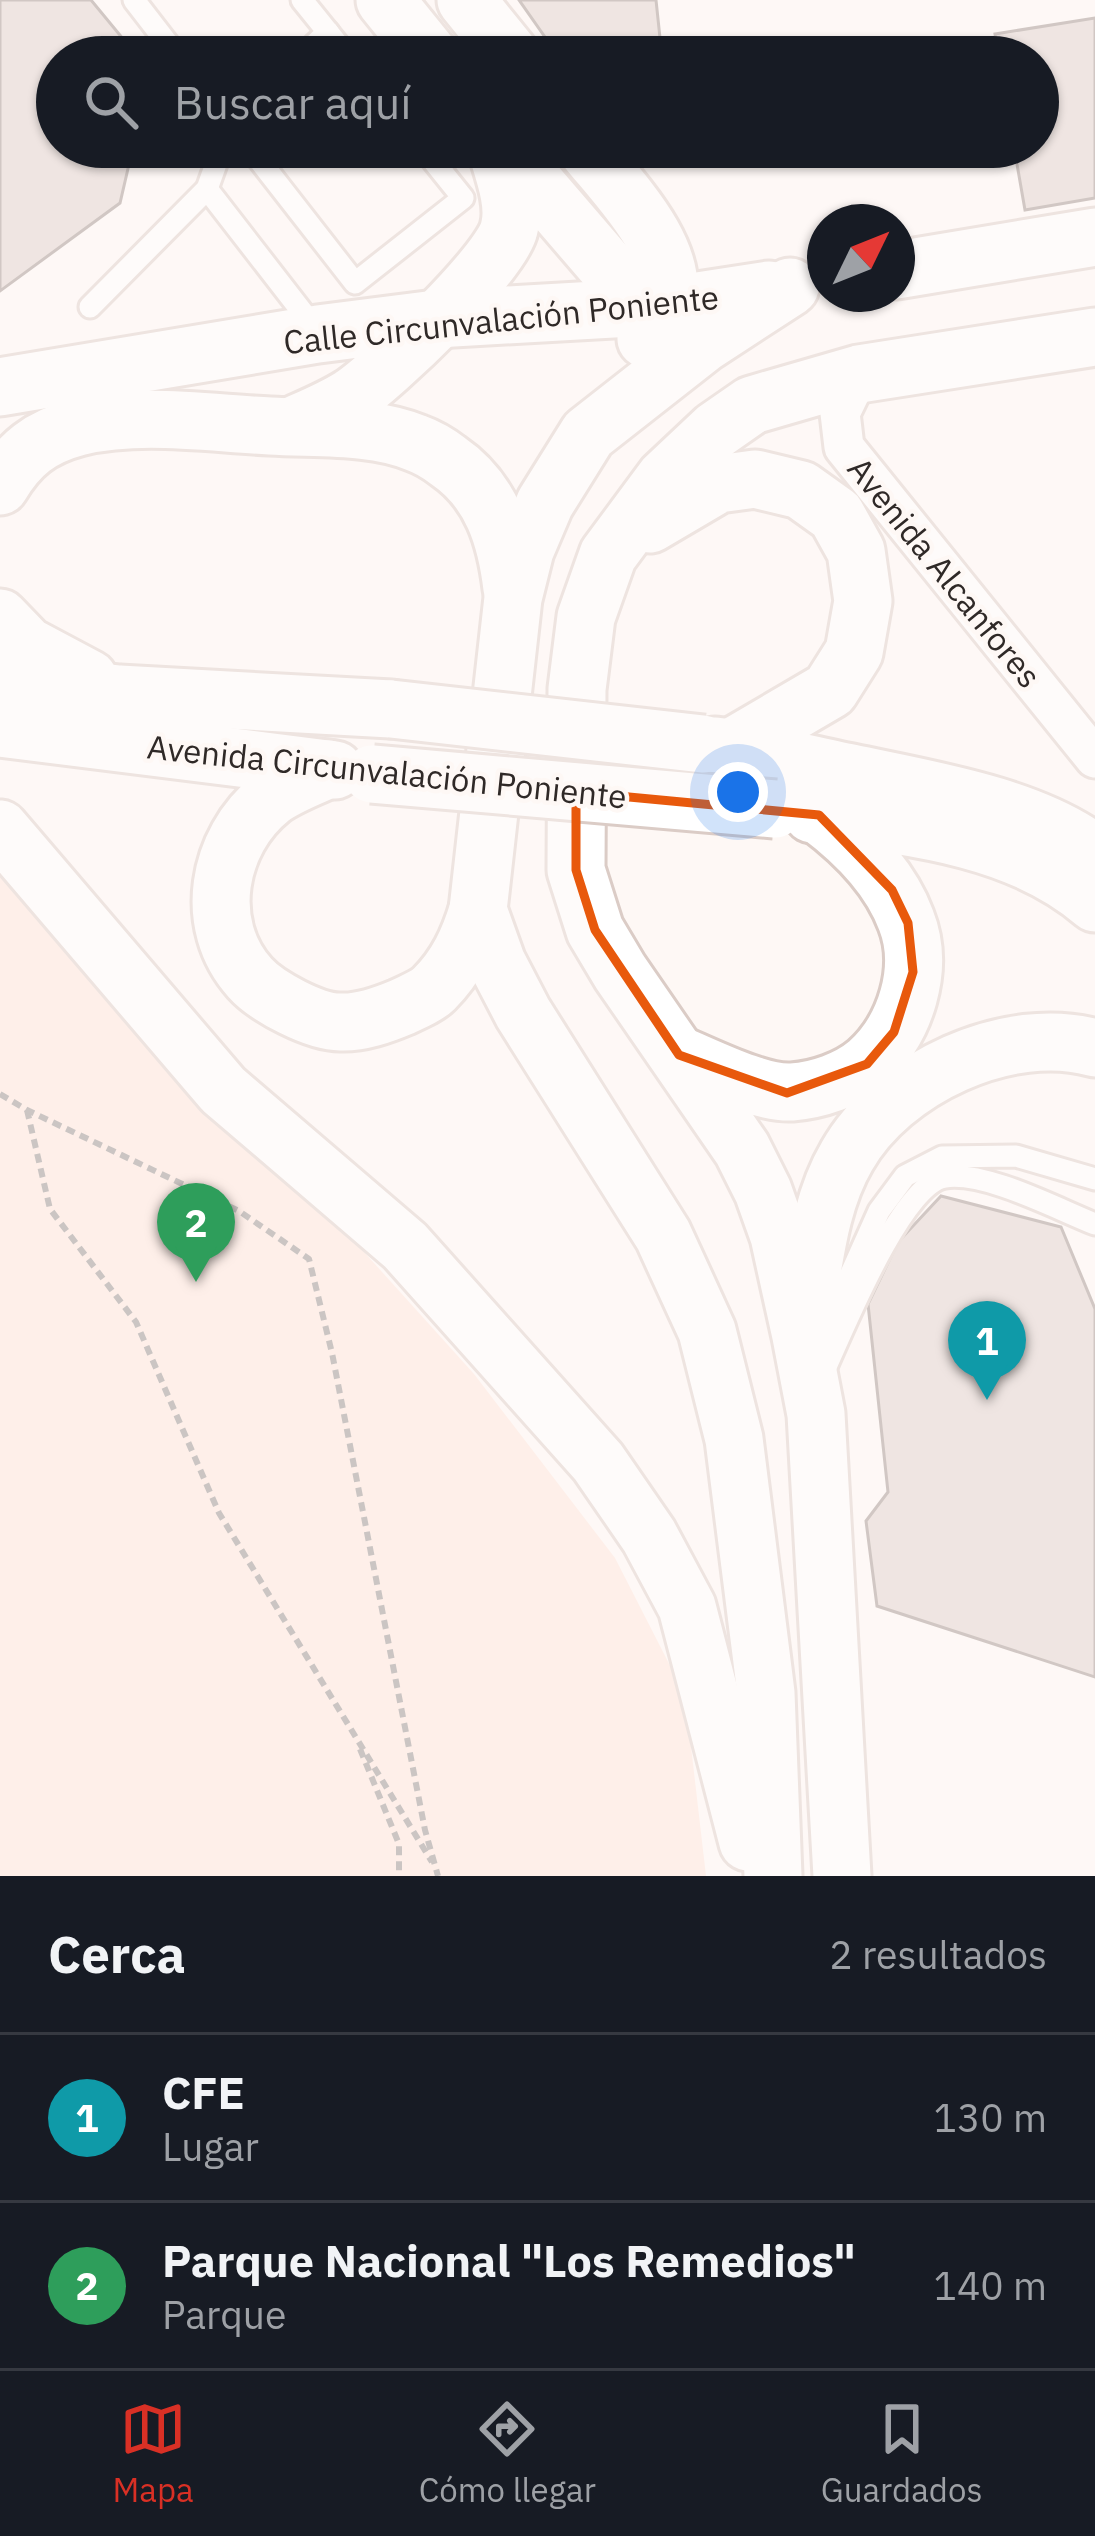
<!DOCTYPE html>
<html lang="es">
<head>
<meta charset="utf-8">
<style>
  body { margin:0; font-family:"IBM Plex Sans",sans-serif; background:#242831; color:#f1f3f6 }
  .compass { position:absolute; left:807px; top:204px; width:108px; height:108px; border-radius:50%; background:#171b24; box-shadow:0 3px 9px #0004; rotate:47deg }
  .you { position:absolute; left:738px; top:792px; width:42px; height:42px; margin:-30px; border:9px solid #fff; border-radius:50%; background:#1a73e8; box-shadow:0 0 0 18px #1a73e833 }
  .badge { display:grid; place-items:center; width:78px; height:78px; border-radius:50%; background:#d93025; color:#fff; font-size:39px; font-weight:700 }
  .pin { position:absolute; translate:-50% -99px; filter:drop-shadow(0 3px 6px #0008) }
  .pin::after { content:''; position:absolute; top:63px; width:42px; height:36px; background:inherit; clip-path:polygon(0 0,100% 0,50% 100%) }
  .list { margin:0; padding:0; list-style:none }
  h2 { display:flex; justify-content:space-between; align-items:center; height:156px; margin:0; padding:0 48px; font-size:51px }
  h2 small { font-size:39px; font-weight:400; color:#9ea1a6 }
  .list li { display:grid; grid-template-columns:78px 1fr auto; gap:36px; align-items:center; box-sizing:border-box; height:168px; padding:0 48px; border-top:3px solid #363941 }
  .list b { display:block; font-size:45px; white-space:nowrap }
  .list p { margin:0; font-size:39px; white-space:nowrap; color:#9ea1a6 }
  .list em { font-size:39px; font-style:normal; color:#9ea1a6 }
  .icon { flex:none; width:66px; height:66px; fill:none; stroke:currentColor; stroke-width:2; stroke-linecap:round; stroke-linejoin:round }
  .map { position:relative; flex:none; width:1095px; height:1876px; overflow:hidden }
  .search { position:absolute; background:#171b24; box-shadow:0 3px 9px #0004; left:36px; right:36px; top:36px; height:132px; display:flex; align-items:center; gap:30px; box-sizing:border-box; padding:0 42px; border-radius:66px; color:#9ea1a6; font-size:45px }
  .sheet { height:492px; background:#171b24 }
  nav { display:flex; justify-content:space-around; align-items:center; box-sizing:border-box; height:168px; border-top:3px solid #363941; background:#171b24; font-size:33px; color:#9ea1a6 }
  nav a { display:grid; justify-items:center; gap:6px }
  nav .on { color:#d93025 }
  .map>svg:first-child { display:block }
  .green { fill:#fee4d9 }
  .building { fill:#decfc9; stroke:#9b8d87; stroke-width:3 }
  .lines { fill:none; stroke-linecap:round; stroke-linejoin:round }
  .lane-casing { stroke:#dbccc6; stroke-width:27 }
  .street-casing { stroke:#dbccc6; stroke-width:45 }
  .secondary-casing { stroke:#dbccc6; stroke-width:63 }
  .path { stroke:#8e8886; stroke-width:6; stroke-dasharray:9 6; stroke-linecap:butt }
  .lane { stroke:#fff; stroke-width:21 }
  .street { stroke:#fff; stroke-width:39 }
  .secondary { stroke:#fff; stroke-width:57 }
  .secondary-bridge-casing { stroke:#dbccc6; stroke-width:63; stroke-linecap:butt }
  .secondary-bridge { stroke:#fff; stroke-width:57 }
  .marked { fill:none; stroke:#e8590c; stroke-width:9; stroke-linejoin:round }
  .labels { text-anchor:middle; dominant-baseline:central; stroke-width:9; stroke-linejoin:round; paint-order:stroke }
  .street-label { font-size:33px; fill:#2f2927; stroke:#fef8f5 }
</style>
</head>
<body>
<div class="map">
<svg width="1095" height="1876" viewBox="0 0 1095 1876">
  <rect width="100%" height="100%" fill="#fef8f5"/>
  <path class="green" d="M 0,860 L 309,1191 L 474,1374 L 615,1558 L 685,1695 L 706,1876 L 0,1876 Z"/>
  <g class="building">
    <path d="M 0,0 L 91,0 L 138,57 L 57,57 L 57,147 L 133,147 L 120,203 L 0,291 Z"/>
    <path d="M 656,0 L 662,57 L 559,57 L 519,0 Z"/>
    <path d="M 1095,18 L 1095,198 L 1025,210 L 1014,147 L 1038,147 L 1038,57 L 999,57 L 995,34 Z"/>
    <path d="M 941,1196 L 1061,1227 L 1095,1309 L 1095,1677 L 877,1606 L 866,1521 L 888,1492 L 868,1304 L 898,1242 Z"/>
  </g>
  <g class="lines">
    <defs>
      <g id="lane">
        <path d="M 134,0 L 178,57"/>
        <path d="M 302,0 L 348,57"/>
        <path d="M 301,57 L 328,32"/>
        <path d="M 249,147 L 355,283 L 463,198 L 422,147"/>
        <path d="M 207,189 L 317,331"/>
        <path d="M 90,307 L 207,189 L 222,147"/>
        <path d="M 823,1336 L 879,1211 L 905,1176 L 942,1157 L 1016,1156 L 1095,1179"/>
        <path d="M 821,1378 C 840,1337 901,1183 945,1177 C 986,1171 1057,1209 1095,1224"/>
      </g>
      <path id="street" d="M 859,374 L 840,413 L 844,447 L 1095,758"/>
      <g id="secondary">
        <path d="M 385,0 L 431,57"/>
        <path d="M 466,0 L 512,57"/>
        <path d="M 504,147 L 619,281 L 666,306"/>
        <path d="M 585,147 C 615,185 684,252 666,306 C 663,317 652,329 646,339"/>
        <path d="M 897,270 L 1095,237"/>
        <path d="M 0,387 L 318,334 L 436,319 L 666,306 L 769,290"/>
        <path d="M 292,426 C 312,417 332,409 351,397 C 384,375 501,264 509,229 C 516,204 503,171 496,147"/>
        <path d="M 0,486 C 19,454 40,437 78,427 C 139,412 208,423 270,426 C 317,429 373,425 416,443 C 427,447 439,454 448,461 C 492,491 506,538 512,588"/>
        <path d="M 650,524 L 718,484 L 755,479 L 801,490 L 836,515 L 856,551 L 863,601 L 854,652 L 830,690 L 731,748"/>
        <path d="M 0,618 L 27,646 L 89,679"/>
        <path d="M 0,681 L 119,694 L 391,709"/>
        <path d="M 0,728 L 335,770"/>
        <path d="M 715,746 C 761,752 806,764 851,773 C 926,789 1035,806 1095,854"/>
        <path d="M 328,769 C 310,778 287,786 271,798 C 217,841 202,925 250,978 C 267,997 315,1022 340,1022 C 361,1023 383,1015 402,1007 C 412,1002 426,997 434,989 C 457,966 469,940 478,910"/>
        <path d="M 812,814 C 909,826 1019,837 1095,903"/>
        <path d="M 0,829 L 223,1090 L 405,1246 L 598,1462 L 649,1536 L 687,1607 L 748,1842"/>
        <path d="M 679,1055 C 708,1067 761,1094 792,1092 C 818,1090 848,1080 868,1063 C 906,1029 925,968 906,920 C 890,877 855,842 819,815"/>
        <path d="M 806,1308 C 815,1257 820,1202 847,1156 C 891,1078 1009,1023 1095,1048"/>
        <path d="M 773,1876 L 766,1693 L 734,1439 L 707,1331 L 663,1235 L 523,1013 L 497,963 L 478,910 L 513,598 L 525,550 L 545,503 L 588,434 L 704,343 L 790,287"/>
        <path d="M 842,1876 L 816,1414 L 801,1336 L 779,1236 L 763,1191 L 742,1149 L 620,972 L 595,930 L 576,870 L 577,689 L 586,617 L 608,555 L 665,478 L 716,430 L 752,405 L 859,374 L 1095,337"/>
      </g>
    </defs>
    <use href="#lane" class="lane-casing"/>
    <use href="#street" class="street-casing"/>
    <use href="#secondary" class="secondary-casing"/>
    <g class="path">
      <path d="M 0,1094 L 27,1110 L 239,1211 L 309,1259 L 332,1353 L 425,1830 L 438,1876"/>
      <path d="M 27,1110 L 50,1209 L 136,1322 L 219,1513 L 432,1862"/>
      <path d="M 360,1749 L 399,1844 L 399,1876"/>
    </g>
    <use href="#lane" class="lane"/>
    <use href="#street" class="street"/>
    <use href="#secondary" class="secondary"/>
    <defs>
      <g id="secondary-bridge">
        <path d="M 391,709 L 703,744"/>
        <path d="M 372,774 L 775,809"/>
      </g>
    </defs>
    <use href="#secondary-bridge" class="secondary-bridge-casing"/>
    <use href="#secondary-bridge" class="secondary-bridge"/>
  </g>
  <path d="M0 0H1095V1876H0ZM 576,792 L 819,815 L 892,890 L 908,923 L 913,972 L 894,1032 L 867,1064 L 787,1093 L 679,1055 L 595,930 L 576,870 Z" fill="#fef8f5" fill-opacity=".55" fill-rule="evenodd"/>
  <path class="marked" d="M 576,792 L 819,815 L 892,890 L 908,923 L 913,972 L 894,1032 L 867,1064 L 787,1093 L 679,1055 L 595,930 L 576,870 Z"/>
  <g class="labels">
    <g class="street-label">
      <text transform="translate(501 319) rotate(-6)">Calle Circunvalación Poniente</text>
      <text transform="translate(945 572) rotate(51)">Avenida Alcanfores</text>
      <text transform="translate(387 771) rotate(6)">Avenida Circunvalación Poniente</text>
    </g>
  </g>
</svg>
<svg class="compass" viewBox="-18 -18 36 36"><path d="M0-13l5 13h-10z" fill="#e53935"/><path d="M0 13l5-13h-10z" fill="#9ea1a6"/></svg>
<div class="you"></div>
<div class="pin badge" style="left:987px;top:1400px;background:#0f9aa8">1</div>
<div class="pin badge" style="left:196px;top:1282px;background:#2e9e5b">2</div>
<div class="search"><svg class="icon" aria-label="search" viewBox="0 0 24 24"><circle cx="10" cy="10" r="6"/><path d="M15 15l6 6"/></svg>Buscar aquí</div>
</div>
<section class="sheet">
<h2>Cerca<small>2 resultados</small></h2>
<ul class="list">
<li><span class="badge" style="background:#0f9aa8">1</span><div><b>CFE</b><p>Lugar</p></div><em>130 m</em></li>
<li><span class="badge" style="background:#2e9e5b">2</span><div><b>Parque Nacional &quot;Los Remedios&quot;</b><p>Parque</p></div><em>140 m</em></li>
</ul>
</section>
<nav>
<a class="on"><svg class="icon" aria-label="map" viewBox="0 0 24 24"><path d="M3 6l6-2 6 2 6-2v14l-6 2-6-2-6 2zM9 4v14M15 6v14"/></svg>Mapa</a>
<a><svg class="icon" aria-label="directions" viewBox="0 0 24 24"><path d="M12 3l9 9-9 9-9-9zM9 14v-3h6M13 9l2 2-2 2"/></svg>Cómo llegar</a>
<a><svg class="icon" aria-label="saved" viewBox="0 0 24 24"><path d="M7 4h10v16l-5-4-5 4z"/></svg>Guardados</a>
</nav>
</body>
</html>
